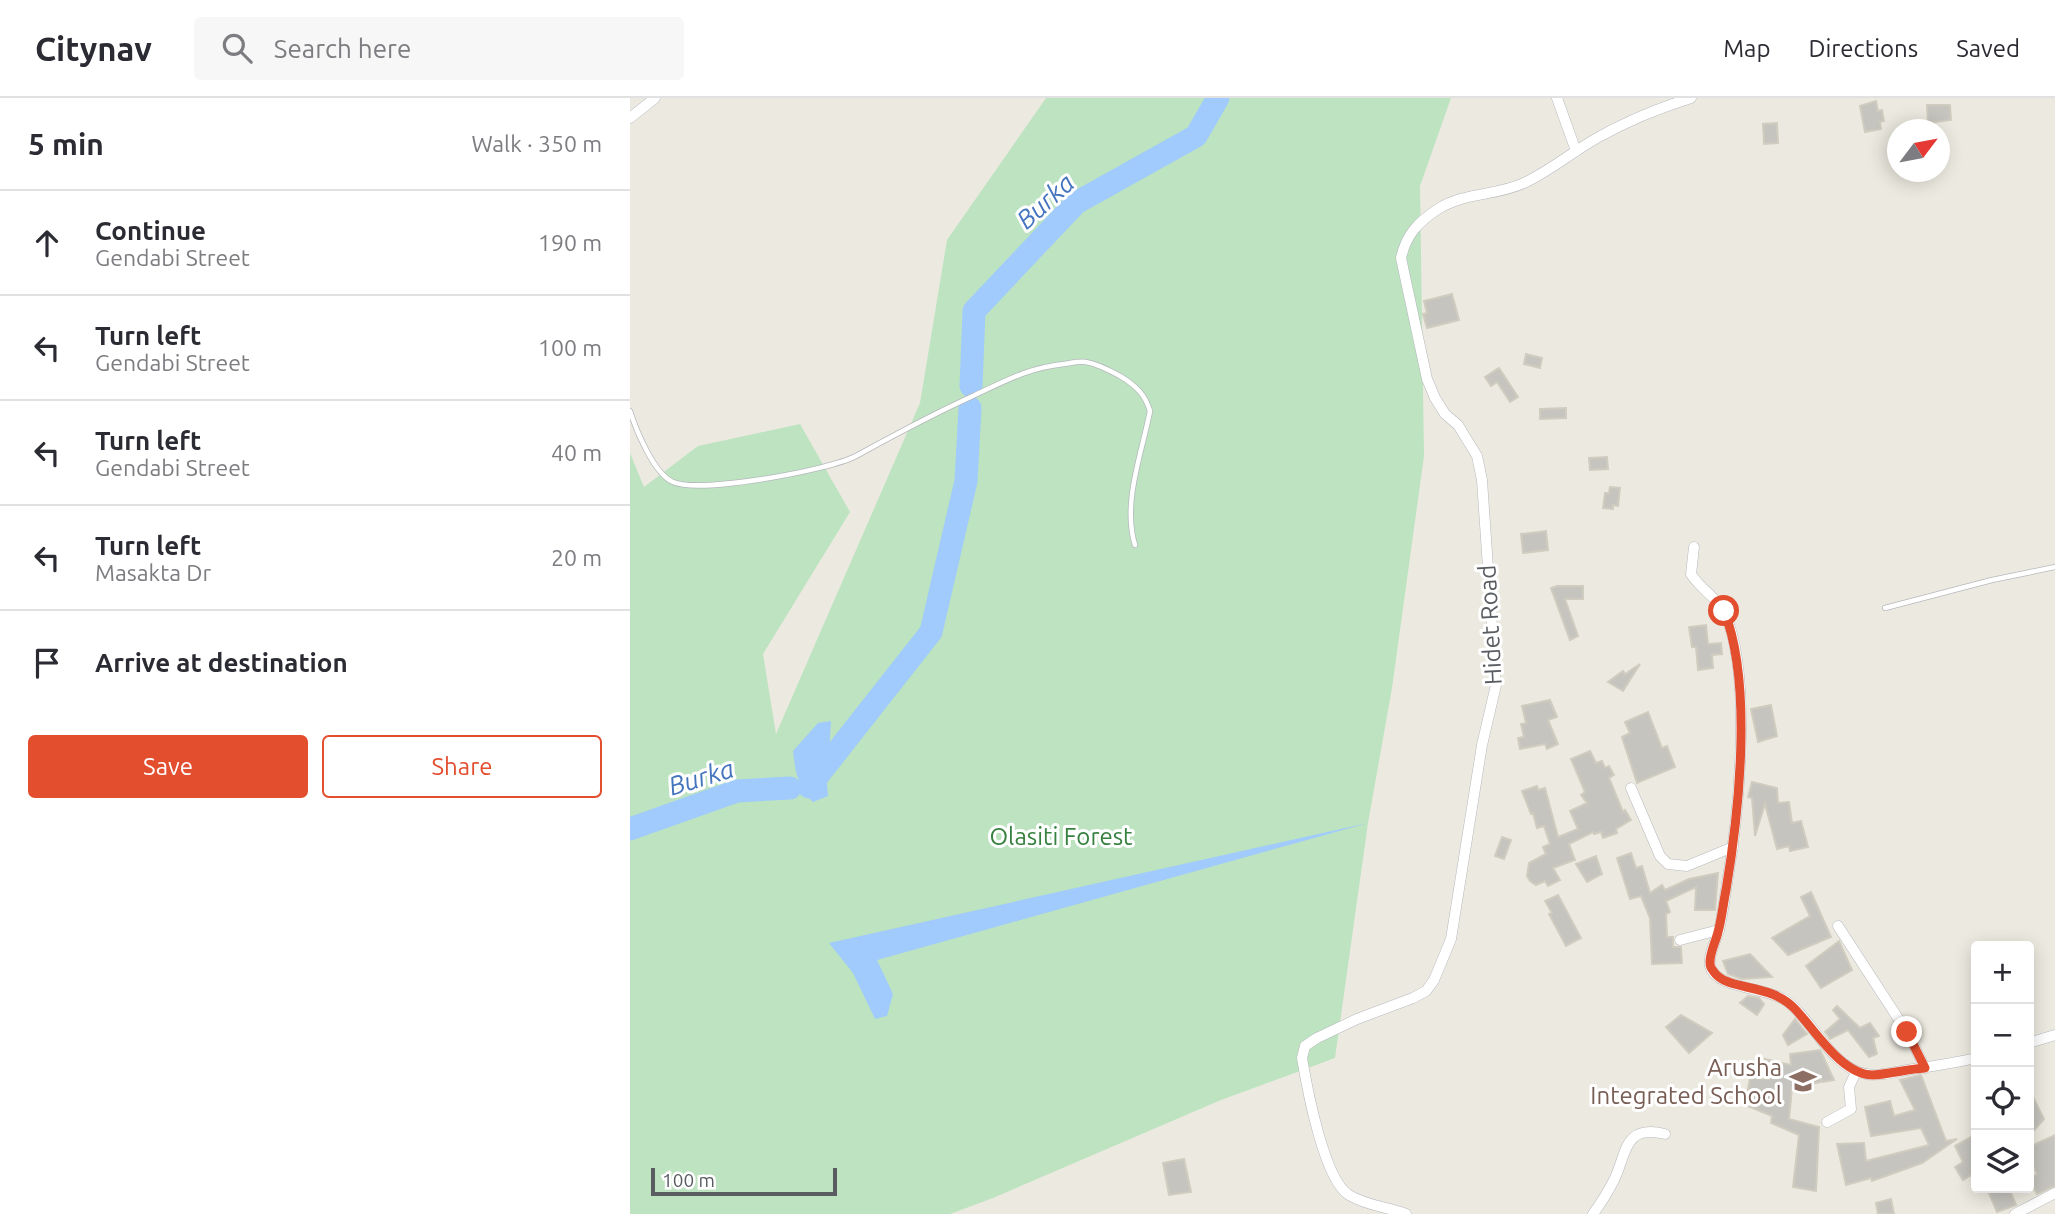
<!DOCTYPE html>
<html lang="en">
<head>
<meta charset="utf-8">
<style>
  body { margin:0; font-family:Ubuntu,sans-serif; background:#f7f7f7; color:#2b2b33 }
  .controls { position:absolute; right:21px; bottom:21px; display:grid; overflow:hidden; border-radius:7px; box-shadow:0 4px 18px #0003 }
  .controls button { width:63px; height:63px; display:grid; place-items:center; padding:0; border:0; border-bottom:2px solid #e1e1e2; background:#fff; color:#2b2b33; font:35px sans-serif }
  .compass { position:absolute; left:1257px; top:21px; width:63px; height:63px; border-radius:50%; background:#fff; box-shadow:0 4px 18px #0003; rotate:58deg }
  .scale { position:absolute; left:21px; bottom:18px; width:186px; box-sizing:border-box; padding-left:7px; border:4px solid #595c61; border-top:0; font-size:19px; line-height:24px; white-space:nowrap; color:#595c61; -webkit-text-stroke:5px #fff; paint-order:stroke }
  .stop { position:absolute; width:21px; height:21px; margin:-16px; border:5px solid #e34e2f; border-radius:50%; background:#fff }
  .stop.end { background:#e34e2f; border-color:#fff; box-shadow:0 2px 7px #0008 }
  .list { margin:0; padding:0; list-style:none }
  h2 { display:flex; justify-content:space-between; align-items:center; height:91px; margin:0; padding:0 28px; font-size:30px }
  h2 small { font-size:23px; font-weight:400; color:#7c7c81 }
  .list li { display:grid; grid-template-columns:46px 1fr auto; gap:21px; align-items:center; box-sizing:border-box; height:105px; padding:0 28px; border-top:2px solid #e1e1e2 }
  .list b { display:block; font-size:26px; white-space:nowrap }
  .list p { margin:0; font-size:23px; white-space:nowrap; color:#7c7c81 }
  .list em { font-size:23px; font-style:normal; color:#7c7c81 }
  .actions { display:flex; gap:14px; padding:21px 28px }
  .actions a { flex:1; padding:16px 0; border:2px solid #e34e2f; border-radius:7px; text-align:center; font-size:24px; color:#e34e2f }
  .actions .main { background:#e34e2f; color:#fff }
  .icon { flex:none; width:38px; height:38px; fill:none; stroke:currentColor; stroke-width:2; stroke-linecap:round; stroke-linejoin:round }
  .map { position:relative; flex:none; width:1425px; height:1116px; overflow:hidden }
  header { display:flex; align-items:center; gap:42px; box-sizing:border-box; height:98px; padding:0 35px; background:#fff; border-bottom:2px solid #e1e1e2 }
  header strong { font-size:33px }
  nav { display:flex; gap:38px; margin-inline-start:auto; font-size:24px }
  .search { width:490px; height:63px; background:#f7f7f7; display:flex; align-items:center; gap:18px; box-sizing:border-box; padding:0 24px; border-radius:7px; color:#7c7c81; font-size:26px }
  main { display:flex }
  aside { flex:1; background:#fff }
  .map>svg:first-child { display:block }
  .green { fill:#bde3c1 }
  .water { fill:#a0cbfc }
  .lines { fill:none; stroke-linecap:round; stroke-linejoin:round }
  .river { stroke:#a0cbfc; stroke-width:23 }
  .building { fill:#c6c4be; stroke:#d0ccbf; stroke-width:2 }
  .lane-casing { stroke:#b6b8bd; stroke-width:6 }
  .street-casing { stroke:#b6b8bd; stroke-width:11 }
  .lane { stroke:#fff; stroke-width:4.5 }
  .street { stroke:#fff; stroke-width:10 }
  .route { stroke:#e34e2f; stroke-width:9 }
  .labels { text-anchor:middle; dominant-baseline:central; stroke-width:6; stroke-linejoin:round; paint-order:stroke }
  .street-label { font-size:24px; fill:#595c61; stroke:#fff }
  .park-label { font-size:24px; fill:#378241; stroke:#fff }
  .education-label { font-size:24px; fill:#785e54; stroke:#fff; text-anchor:end }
  .water-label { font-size:26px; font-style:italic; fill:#4474be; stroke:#fff }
</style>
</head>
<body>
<header>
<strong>Citynav</strong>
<div class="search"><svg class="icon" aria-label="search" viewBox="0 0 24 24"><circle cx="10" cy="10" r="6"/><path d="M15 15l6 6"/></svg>Search here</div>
<nav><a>Map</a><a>Directions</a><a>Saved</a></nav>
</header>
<main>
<aside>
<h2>5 min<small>Walk · 350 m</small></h2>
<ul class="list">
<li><svg class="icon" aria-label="ahead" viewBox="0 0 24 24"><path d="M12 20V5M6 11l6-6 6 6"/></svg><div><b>Continue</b><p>Gendabi Street</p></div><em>190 m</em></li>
<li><svg class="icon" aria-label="left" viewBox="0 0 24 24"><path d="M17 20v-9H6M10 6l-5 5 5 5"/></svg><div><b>Turn left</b><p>Gendabi Street</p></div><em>100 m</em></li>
<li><svg class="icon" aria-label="left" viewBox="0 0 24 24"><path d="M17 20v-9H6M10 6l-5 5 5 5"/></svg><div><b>Turn left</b><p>Gendabi Street</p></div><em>40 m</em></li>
<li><svg class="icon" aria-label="left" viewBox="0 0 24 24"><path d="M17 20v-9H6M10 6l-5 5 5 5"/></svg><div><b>Turn left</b><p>Masakta Dr</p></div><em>20 m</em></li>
<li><svg class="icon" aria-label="arrive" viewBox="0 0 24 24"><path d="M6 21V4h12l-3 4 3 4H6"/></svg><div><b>Arrive at destination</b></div></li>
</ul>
<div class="actions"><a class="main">Save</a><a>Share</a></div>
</aside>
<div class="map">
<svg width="1425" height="1116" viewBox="0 0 1425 1116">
  <rect width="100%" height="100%" fill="#eceae0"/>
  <path class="green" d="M 416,0 L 821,0 L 790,88 L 794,358 L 762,590 L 738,725 L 705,960 L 591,1002 L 363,1100 L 320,1116 L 0,1116 L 0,355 L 14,389 L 68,348 L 170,326 L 220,414 L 133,556 L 146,636 L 290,305 L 317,142 Z"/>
  <g class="water">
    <path d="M 201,623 L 199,655 L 195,665 L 198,698 L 183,704 C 168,691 165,672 163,653 L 188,625 Z"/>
    <path d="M 738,725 L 247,862 L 263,896 L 257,918 L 245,921 L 223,875 L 199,845 Z"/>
  </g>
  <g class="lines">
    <g class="river">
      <path d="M 341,288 L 344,213 L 446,105 L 566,38 L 588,0"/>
      <path d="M 179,689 L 301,534 L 336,383 L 340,310"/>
      <path d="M 0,731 L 107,693 L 160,690"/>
    </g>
  </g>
  <g class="building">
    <path d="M 1246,3 L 1248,13 L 1252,12 L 1254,23 L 1250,24 L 1251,31 L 1235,34 L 1230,8 Z"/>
    <path d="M 1297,7 L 1320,7 L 1321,22 L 1298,25 Z"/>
    <path d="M 1147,25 L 1148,45 L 1134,46 L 1133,26 Z"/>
    <path d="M 822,196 L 829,222 L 797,230 L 793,216 L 797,215 L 794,203 Z"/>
    <path d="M 896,256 L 912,260 L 910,270 L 894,266 Z"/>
    <path d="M 869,270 L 888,299 L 880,304 L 867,284 L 861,288 L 855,279 Z"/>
    <path d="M 936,310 L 936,320 L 910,321 L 910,311 Z"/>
    <path d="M 977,359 L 978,371 L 960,372 L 959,360 Z"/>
    <path d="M 980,389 L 990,390 L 988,408 L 983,407 L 983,411 L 973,410 L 975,395 L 979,395 Z"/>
    <path d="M 916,433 L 918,452 L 893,455 L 891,436 Z"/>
    <path d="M 927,488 L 953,488 L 953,501 L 935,501 L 948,538 L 940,542 L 921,490 Z"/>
    <path d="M 1076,527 L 1078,546 L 1091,545 L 1092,556 L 1082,557 L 1083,570 L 1068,572 L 1066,549 L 1062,549 L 1059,529 Z"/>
    <path d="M 1010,566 L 993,593 L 978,584 L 993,573 L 995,576 Z"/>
    <path d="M 920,602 L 927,619 L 918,622 L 928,646 L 917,651 L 915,646 L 890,651 L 888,640 L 894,639 L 891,626 L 896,625 L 892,608 Z"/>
    <path d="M 1141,607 L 1147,638 L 1128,644 L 1121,611 Z"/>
    <path d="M 1018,614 L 1032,650 L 1037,648 L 1045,669 L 1007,685 L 992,639 L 1000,635 L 995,624 Z"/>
    <path d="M 960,653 L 966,665 L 972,663 L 975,670 L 979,668 L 984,677 L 979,680 L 993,714 L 995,712 L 1001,722 L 986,731 L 987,735 L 973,740 L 971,734 L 964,736 L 963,734 L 939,746 L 945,762 L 923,770 L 930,782 L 918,788 L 915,783 L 906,787 L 900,783 L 897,778 L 899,765 L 916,756 L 913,749 L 920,746 L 914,728 L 907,730 L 903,715 L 901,716 L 892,693 L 907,688 L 908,692 L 915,690 L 928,739 L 948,731 L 940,713 L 957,705 L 951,697 L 955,694 L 941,661 Z"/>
    <path d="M 1122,684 L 1147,690 L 1148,705 L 1159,704 L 1162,725 L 1171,723 L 1178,749 L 1160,753 L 1159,748 L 1147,751 L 1135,706 L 1125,738 L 1122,700 L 1118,699 Z"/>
    <path d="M 872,739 L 881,742 L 874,761 L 865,758 Z"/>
    <path d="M 1001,755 L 1006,770 L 1012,768 L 1020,795 L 1032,787 L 1035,792 L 1059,781 L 1088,775 L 1085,812 L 1065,812 L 1066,789 L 1036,803 L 1040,814 L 1036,816 L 1037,839 L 1043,839 L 1043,849 L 1051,849 L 1052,865 L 1022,866 L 1020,820 L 1011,798 L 1000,801 L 987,760 Z"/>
    <path d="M 966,758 L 972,776 L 957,784 L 946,766 Z"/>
    <path d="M 1181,794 L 1201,839 L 1158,857 L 1142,840 L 1180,818 L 1171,799 Z"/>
    <path d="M 928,797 L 951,840 L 936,848 L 919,816 L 922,815 L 915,803 Z"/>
    <path d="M 1209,843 L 1222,872 L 1191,890 L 1176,868 Z"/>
    <path d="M 1120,856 L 1142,879 L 1112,881 L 1098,876 L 1093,863 Z"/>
    <path d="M 1118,898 L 1129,900 L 1134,906 L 1127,917 L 1110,905 Z"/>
    <path d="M 1207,908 L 1230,930 L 1240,925 L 1249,938 L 1243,940 L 1247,956 L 1239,959 L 1218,932 L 1200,941 L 1199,939 L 1195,934 L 1210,921 L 1203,912 Z"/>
    <path d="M 1051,917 L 1082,935 L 1059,955 L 1036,929 Z"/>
    <path d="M 1165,921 L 1177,936 L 1158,947 L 1153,937 Z"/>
    <path d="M 1190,952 L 1204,982 L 1193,984 L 1191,981 L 1191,984 L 1162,990 L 1159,1021 L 1189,1029 L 1186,1093 L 1163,1089 L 1169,1037 L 1141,1025 L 1142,1018 L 1115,1007 L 1120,980 L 1139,981 L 1135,961 L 1161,967 L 1160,956 Z"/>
    <path d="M 1291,977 L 1316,1043 L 1327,1041 L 1292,1065 L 1242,1083 L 1241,1080 L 1216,1087 L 1207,1046 L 1234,1045 L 1236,1063 L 1299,1047 L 1291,1030 L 1241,1038 L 1235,1009 L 1260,1003 L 1264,1018 L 1285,1012 L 1270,982 Z"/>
    <path d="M 1399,991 L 1414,1021 L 1399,1038 Z"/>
    <path d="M 1425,1037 L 1425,1088 L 1407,1096 L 1399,1081 L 1407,1076 L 1399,1059 L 1399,1049 Z"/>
    <path d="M 1343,1038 L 1346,1044 L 1346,1074 L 1333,1082 L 1325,1069 L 1333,1064 L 1325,1048 Z"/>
    <path d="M 554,1061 L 561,1094 L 539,1097 L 533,1065 Z"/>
    <path d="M 1364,1090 L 1379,1090 L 1386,1107 L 1367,1114 L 1359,1095 L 1365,1093 Z"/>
    <path d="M 1261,1101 L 1264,1116 L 1248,1116 L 1246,1105 Z"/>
  </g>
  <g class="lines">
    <defs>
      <g id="lane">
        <path d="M 0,313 C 6,332 24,376 43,384 C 70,396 200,372 226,358 C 266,336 303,316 345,297 C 377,282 398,270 434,266 C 441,265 449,263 456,264 C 468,266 479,272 490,278 C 505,287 515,296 520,313 C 512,355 492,405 505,447"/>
        <path d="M 1255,510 L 1362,482 L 1425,469"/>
      </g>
      <g id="street">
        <path d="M 927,0 L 946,53"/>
        <path d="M 0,20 L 25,0"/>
        <path d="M 1064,449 L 1061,476 C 1070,491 1087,499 1095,516 C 1122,575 1109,714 1098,779 C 1095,797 1093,815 1089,832 C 1086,842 1078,857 1080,868 C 1086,891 1136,889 1155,902 C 1182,920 1202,971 1236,976 C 1251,979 1268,973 1283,971 C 1304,968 1325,965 1346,960"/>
        <path d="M 1001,690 L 1030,758 L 1038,766 L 1057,768 L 1103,749"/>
        <path d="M 1208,828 L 1277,934 L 1295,970"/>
        <path d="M 1050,842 L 1089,832"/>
        <path d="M 1399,945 L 1425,937"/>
        <path d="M 1197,1024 L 1221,1011 L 1219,989 L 1226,974"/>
        <path d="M 776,1116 C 758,1109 737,1108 719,1097 C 694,1082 677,990 672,960 L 675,948 L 687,940 L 727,921 L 783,900 L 796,893 L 804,882 L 821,841 L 852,647 L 866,587 L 852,382 L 847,358 L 828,327 L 815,316 L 805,300 L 797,281 L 771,160 C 776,137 788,124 808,111 C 835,94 866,98 894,85 C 920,73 942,54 967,40 C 997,23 1029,10 1061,0"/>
        <path d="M 963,1116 C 971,1105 978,1094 984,1082 C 997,1056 993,1026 1035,1036"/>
        <path d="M 1385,1116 L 1425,1095"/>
      </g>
    </defs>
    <use href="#lane" class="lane-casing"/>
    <use href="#street" class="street-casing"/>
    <use href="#lane" class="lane"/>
    <use href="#street" class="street"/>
  </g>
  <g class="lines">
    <path class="route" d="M 1094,513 C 1123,585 1109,715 1096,792 C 1093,806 1092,820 1088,834 C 1086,843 1080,854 1080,864 C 1080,869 1081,870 1084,874 C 1097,893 1140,885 1164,910 C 1184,930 1211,977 1243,977 C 1260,976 1278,971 1295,970 L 1277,934"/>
  </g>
  <defs>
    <symbol id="school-bare" viewBox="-9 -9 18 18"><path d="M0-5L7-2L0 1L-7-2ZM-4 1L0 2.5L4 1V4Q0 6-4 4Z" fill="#8d6e63" stroke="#fff" stroke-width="2.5" paint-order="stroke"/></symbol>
  </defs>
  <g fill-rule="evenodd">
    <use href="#school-bare" x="1154" y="964" width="38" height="38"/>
  </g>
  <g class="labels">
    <g class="street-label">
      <text transform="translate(860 527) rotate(-93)">Hidet Road</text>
    </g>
    <g class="park-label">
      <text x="431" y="738">Olasiti Forest</text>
    </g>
    <g class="education-label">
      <text x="1152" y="969">Arusha<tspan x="1152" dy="28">Integrated School</tspan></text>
    </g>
    <g class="water-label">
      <text transform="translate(415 103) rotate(-42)">Burka</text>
      <text transform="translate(71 679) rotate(-17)">Burka</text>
    </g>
  </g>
</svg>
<div class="controls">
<button>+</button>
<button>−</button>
<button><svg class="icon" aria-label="locate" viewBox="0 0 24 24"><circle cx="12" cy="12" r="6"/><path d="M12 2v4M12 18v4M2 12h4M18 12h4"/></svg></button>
<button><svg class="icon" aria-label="layers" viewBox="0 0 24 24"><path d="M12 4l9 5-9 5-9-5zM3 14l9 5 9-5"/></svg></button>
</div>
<svg class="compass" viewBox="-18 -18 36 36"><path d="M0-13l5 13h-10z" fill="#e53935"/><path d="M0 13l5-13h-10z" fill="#7c7c81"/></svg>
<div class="scale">100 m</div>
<div class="stop" style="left:1094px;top:513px"></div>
<div class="stop end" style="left:1277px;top:934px"></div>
</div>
</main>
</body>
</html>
